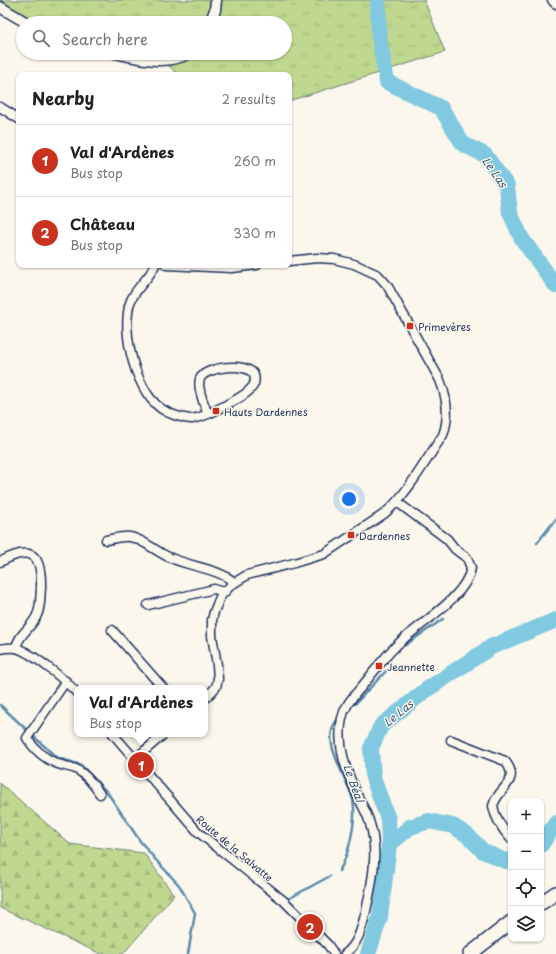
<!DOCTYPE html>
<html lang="en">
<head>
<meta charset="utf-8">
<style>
  body { margin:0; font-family:"Playpen Sans",sans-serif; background:#f6f6f6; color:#222 }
  .controls { position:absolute; right:12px; bottom:12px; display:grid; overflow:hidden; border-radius:8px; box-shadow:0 1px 3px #0004 }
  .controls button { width:36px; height:36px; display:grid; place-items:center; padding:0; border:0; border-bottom:1px solid #e0e0e0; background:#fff; color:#222; font:20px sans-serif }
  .you { position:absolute; left:349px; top:499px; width:14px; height:14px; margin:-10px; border:3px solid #fff; border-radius:50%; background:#1a73e8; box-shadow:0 0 0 6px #1a73e833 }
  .badge { display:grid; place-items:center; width:26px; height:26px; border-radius:50%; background:#c8321e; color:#fff; font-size:13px; font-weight:700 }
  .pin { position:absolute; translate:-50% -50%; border:2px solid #fff; box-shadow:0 1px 4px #0006 }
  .popup { position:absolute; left:74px; top:685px; width:134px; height:52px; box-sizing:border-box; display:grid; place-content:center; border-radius:8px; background:#fff; filter:drop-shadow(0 1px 3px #0005); font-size:13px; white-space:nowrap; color:#767676 }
  .popup b { font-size:15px; color:#222 }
  .popup::after { content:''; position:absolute; left:50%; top:100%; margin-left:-8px; border:8px solid transparent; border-top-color:#fff }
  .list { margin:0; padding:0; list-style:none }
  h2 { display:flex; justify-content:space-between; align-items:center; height:52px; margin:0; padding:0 16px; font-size:17px }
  h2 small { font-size:13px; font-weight:400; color:#767676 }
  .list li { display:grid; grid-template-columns:26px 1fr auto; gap:12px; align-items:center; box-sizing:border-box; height:72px; padding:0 16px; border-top:1px solid #e0e0e0 }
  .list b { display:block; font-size:15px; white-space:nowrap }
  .list p { margin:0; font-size:13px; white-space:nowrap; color:#767676 }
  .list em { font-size:13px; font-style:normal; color:#767676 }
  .icon { flex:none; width:22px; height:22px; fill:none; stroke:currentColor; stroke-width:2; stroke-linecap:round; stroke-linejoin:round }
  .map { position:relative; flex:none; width:556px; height:954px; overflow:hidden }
  .search { position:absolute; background:#fff; box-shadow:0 1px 3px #0004; left:16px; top:16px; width:276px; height:44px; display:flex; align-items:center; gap:10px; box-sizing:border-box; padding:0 14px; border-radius:22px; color:#767676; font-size:15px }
  .panel { position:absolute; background:#fff; box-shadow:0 1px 3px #0004; left:16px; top:72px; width:276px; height:196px; border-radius:8px }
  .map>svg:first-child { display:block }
  .grass { fill:url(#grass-tufts); stroke:#6d8376 }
  .forest { fill:url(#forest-firs); stroke:#6d8376 }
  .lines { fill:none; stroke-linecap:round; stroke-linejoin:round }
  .stream { stroke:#588bac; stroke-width:2.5 }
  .river { stroke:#80c9e0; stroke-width:16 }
  .minor-casing { stroke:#1b2f5e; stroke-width:11 }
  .tertiary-casing { stroke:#1b2f5e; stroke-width:13 }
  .primary-casing { stroke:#1b2f5e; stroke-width:16 }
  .minor { stroke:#fbf7ec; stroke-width:8 }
  .tertiary { stroke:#fbf7ec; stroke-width:10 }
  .primary { stroke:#fbf7ec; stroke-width:13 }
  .poi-dot { fill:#c8321e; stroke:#fbf7ec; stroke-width:1.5 }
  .labels { text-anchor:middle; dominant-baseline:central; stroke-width:3; stroke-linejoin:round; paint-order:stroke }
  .poi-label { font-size:10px; fill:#1b2f5e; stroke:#fbf7ec; text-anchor:start }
  .street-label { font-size:10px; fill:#1b2f5e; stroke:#fbf7ec }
  .water-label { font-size:11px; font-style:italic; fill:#34567e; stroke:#fbf7ec }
</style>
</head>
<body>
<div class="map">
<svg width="556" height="954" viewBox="0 0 556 954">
  <defs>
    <pattern id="grass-tufts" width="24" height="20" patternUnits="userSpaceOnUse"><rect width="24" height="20" fill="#bfd78e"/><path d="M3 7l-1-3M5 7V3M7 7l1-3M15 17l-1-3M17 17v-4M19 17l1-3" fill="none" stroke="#a4b97d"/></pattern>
    <pattern id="forest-firs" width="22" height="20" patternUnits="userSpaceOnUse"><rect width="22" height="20" fill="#bfd78e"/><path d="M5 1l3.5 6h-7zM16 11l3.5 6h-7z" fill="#a4b97d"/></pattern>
  </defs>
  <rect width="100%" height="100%" fill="#fbf7ec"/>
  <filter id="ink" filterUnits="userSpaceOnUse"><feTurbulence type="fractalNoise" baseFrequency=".025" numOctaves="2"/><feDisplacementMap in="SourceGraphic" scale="8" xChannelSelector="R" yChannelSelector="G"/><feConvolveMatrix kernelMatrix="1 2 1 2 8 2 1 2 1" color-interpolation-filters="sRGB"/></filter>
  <g filter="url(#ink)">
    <path class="grass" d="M 0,0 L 424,0 L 445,52 L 289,101 L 289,75 L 179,75 L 162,60 L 125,53 L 285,53 L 285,23 L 39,23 L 0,5 Z"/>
    <path class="forest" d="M 0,783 L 70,844 L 144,853 L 174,895 L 123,954 L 101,954 L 0,908 Z"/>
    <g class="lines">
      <g class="stream">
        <path d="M 537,543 L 556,519"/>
        <path d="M 404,646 L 443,619"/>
        <path d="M 355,704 L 387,670"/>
        <path d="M 0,705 L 56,757 L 81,765 L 107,792 L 140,841 L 155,859 L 179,885 L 195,913 L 188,954"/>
        <path d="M 339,718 C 317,739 348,777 353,800 C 357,818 349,856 339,871"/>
        <path d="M 288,899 L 330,876"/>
      </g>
      <g class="river">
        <path d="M 378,0 L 379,37 L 387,82 L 441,108 L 463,144 L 485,155 L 507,186 L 510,213 L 522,239 L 556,286"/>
        <path d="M 389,845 L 410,827 L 429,821 L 453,826 L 467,835 L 483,851 L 505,861 L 511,860"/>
        <path d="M 541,845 L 556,823"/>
        <path d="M 368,954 L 380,917 L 389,845 L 388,819 L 373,778 L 371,748 L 381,726 L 426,690 L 491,647 L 556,620"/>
      </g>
      <defs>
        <g id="minor">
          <path d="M 0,107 L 19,119"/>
          <path d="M 155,265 C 149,280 133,289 129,306 C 125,327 129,351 136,371 C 144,391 153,408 174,415 C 180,417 186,419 192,419 C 204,417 215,411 226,405 C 235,400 247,395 253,386 C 255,383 255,378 254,375 C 248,361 204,367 200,379 C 197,387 205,407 208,414"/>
          <path d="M 166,265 L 232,268 L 257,265"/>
          <path d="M 106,540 C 113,539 122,536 130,537 C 143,539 158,553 171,558 C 191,567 217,568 234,582"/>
          <path d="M 0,562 C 31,545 42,553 41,588 C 40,597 41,607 37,615 C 32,628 18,634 16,648"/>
          <path d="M 148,605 L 214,589 L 224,592"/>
          <path d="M 112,630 L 163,688"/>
          <path d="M 0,649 C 5,648 10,647 16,648 C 33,653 65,680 77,693"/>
          <path d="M 66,681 L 27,738 C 34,749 45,759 58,764 C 64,766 70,767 76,769 C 86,774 94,785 100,794"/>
          <path d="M 205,699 L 216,687 L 218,679 L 217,665 L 212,636 L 212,620 L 214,612 L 220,597 L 231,585 L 247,575 L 294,563 L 324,554 L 384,514 C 407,495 426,460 443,435 C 450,416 447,398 440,380 L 387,285 L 378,275 L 354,264 L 334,259 L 317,258 L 289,261"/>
          <path d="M 113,734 L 198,832 L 284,901 L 328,945 L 334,954"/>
          <path d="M 451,740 L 505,761 C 522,782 497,788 493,806 C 495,818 503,830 511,839"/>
          <path d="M 135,759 L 164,734"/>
          <path d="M 345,954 C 359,944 362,926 366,911 C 372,884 379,851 370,824 C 368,815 363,807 359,799 C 347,773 336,747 342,718 C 345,704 355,695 363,685 C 374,672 384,657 397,645 C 417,625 466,598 471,568 L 467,558 L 455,549 L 447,539 L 397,502"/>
        </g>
        <g id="tertiary">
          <path d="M 553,0 L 556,3"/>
          <path d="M 0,7 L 27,23"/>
          <path d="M 210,23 L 215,10 L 216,0"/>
          <path d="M 115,53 C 139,58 167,66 189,53"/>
        </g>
        <g id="primary">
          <path d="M 541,903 L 556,893"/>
          <path d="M 470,954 L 511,922"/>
        </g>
      </defs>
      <use href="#minor" class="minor-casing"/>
      <use href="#tertiary" class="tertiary-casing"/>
      <use href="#primary" class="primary-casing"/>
      <use href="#minor" class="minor"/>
      <use href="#tertiary" class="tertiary"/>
      <use href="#primary" class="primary"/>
    </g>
  </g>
  <g class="poi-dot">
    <rect x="406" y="322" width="8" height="8" rx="2"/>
    <rect x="212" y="407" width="8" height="8" rx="2"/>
    <rect x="347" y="531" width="8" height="8" rx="2"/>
    <rect x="375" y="662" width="8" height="8" rx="2"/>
  </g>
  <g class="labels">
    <g class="poi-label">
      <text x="418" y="326">Primevères</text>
      <text x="224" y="411">Hauts Dardennes</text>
      <text x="359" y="535">Dardennes</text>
      <text x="387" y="666">Jeannette</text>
    </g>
    <g class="street-label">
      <text transform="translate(235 848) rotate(40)">Route de la Salvatte</text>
    </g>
    <g class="water-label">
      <text transform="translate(495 172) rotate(55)">Le Las</text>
      <text transform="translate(398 713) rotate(-39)">Le Las</text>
      <text transform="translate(354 783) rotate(71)">Le Béal</text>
    </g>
  </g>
</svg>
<div class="controls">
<button>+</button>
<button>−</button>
<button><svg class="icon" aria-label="locate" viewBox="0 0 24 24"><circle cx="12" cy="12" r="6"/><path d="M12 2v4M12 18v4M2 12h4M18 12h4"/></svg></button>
<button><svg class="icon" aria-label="layers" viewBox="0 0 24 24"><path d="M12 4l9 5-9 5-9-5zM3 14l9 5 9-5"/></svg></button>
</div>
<div class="you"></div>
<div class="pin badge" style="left:141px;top:765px">1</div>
<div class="popup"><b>Val d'Ardènes</b>Bus stop</div>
<div class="pin badge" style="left:310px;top:927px">2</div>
<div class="search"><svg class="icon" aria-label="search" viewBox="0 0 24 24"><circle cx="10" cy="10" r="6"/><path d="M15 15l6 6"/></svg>Search here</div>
<section class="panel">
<h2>Nearby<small>2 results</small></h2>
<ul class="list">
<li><span class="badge">1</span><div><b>Val d'Ardènes</b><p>Bus stop</p></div><em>260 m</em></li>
<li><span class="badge">2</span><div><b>Château</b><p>Bus stop</p></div><em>330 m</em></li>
</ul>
</section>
</div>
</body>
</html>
